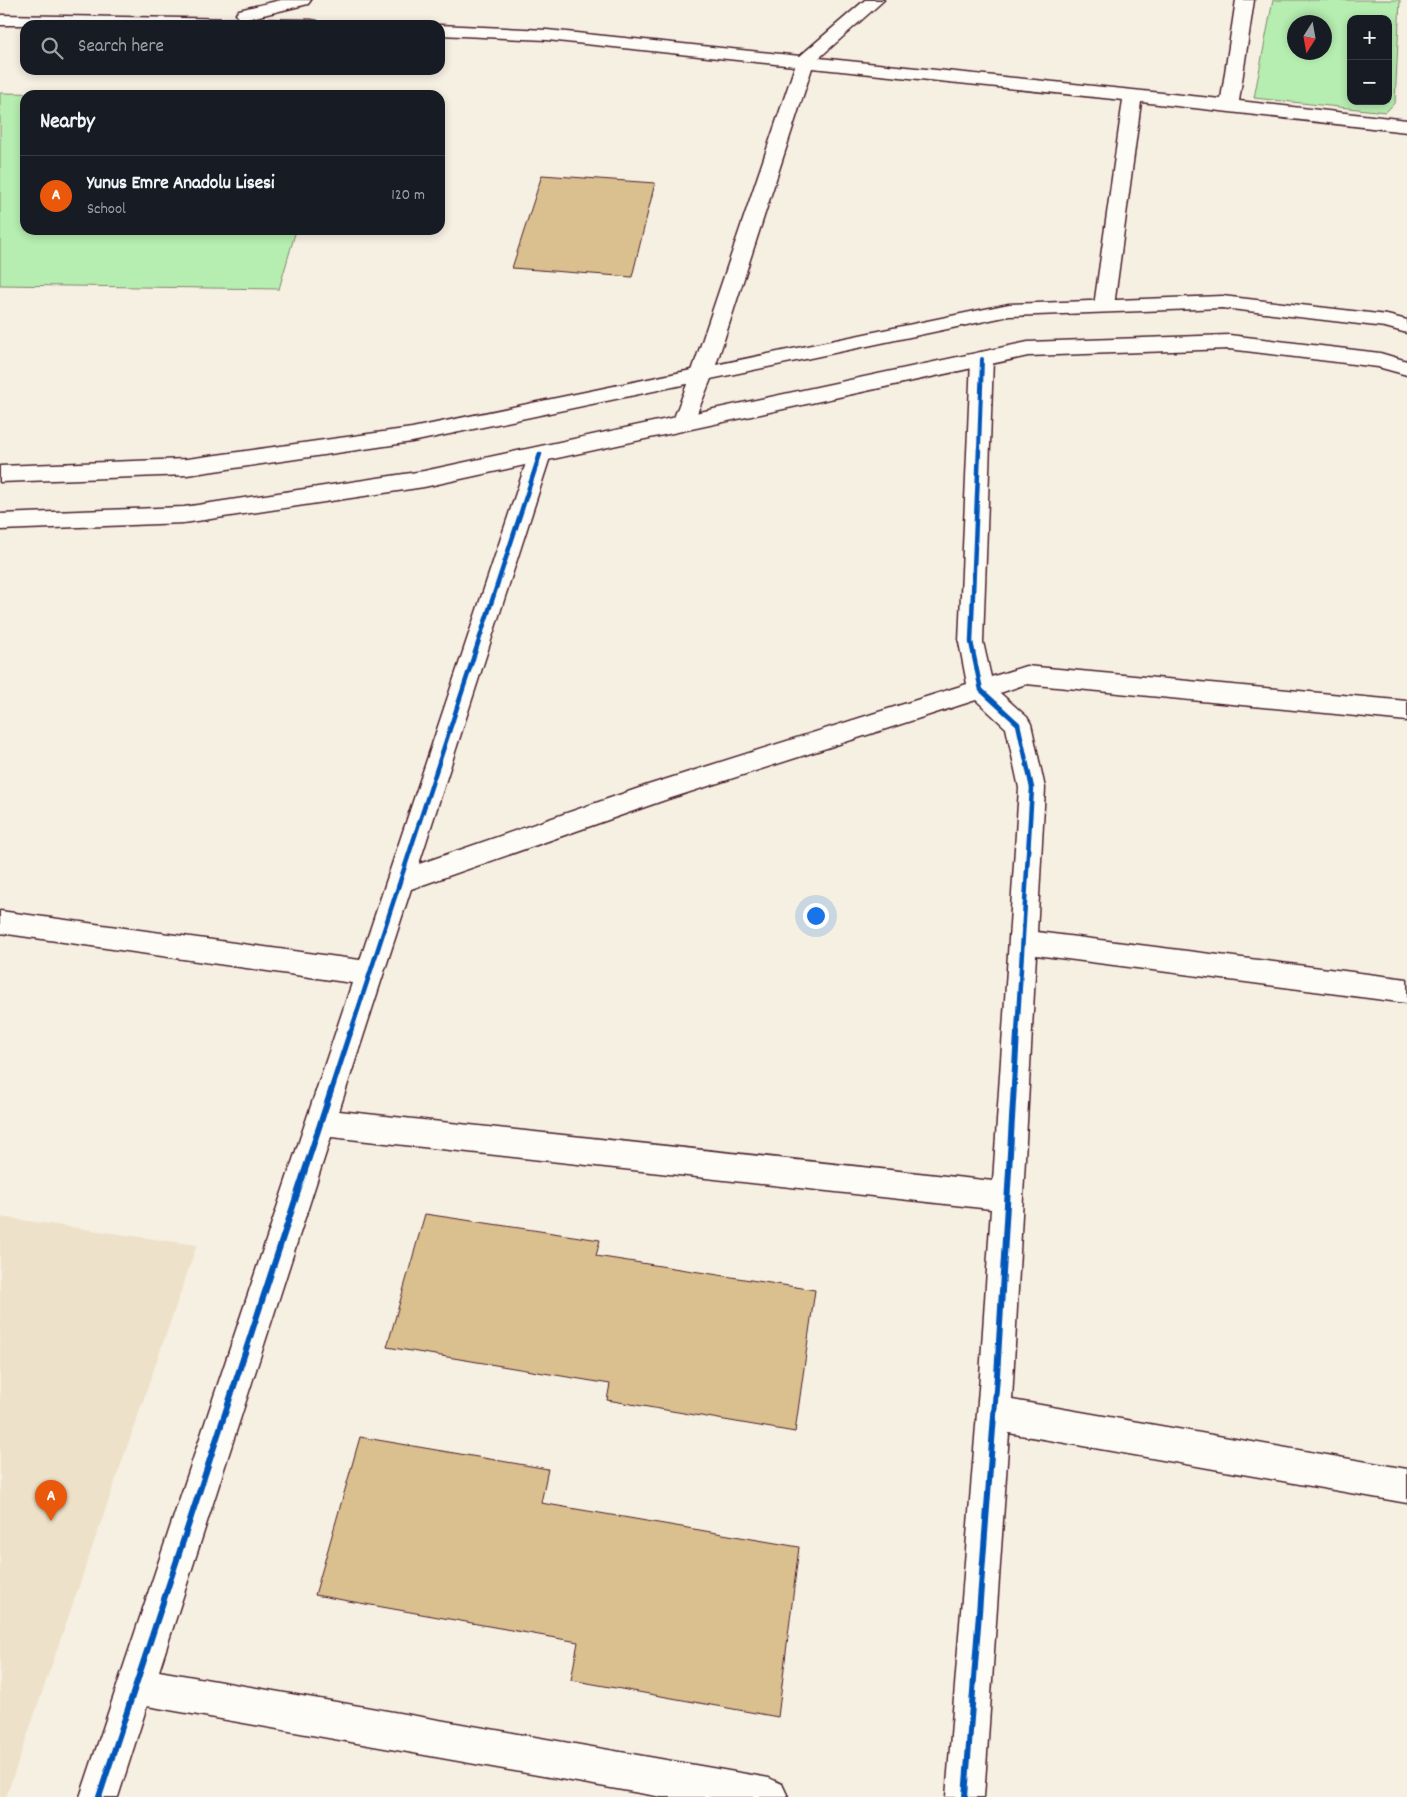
<!DOCTYPE html>
<html lang="en">
<head>
<meta charset="utf-8">
<style>
  body { margin:0; font-family:Dekko,sans-serif; background:#20242c; color:#f1f3f6 }
  .controls { position:absolute; right:15px; top:15px; display:grid; overflow:hidden; border-radius:10px; box-shadow:0 2px 8px #0003 }
  .controls button { width:45px; height:45px; display:grid; place-items:center; padding:0; border:0; border-bottom:1px solid #363941; background:#171b24; color:#f1f3f6; font:25px sans-serif }
  .compass { position:absolute; left:1287px; top:15px; width:45px; height:45px; border-radius:50%; background:#171b24; box-shadow:0 2px 8px #0003; rotate:191deg }
  .you { position:absolute; left:815px; top:915px; width:18px; height:18px; margin:-12px; border:4px solid #fff; border-radius:50%; background:#1a73e8; box-shadow:0 0 0 8px #1a73e833 }
  .badge { display:grid; place-items:center; width:32px; height:32px; border-radius:50%; background:#ea580c; color:#fff; font-size:16px; font-weight:700 }
  .pin { position:absolute; translate:-50% -41px; filter:drop-shadow(0 1px 2px #0008) }
  .pin::after { content:''; position:absolute; top:26px; width:18px; height:15px; background:inherit; clip-path:polygon(0 0,100% 0,50% 100%) }
  .list { margin:0; padding:0; list-style:none }
  h2 { display:flex; justify-content:space-between; align-items:center; height:65px; margin:0; padding:0 20px; font-size:21px }
  h2 small { font-size:16px; font-weight:400; color:#9ea1a6 }
  .list li { display:grid; grid-template-columns:32px 1fr auto; gap:15px; align-items:center; box-sizing:border-box; height:80px; padding:0 20px; border-top:1px solid #363941 }
  .list b { display:block; font-size:19px; white-space:nowrap }
  .list p { margin:0; font-size:16px; white-space:nowrap; color:#9ea1a6 }
  .list em { font-size:16px; font-style:normal; color:#9ea1a6 }
  .icon { flex:none; width:28px; height:28px; fill:none; stroke:currentColor; stroke-width:2; stroke-linecap:round; stroke-linejoin:round }
  .map { position:relative; flex:none; width:1407px; height:1797px; overflow:hidden }
  .search { position:absolute; background:#171b24; box-shadow:0 2px 8px #0003; left:20px; top:20px; width:425px; height:55px; display:flex; align-items:center; gap:12px; box-sizing:border-box; padding:0 18px; border-radius:15px; color:#9ea1a6; font-size:19px }
  .panel { position:absolute; background:#171b24; box-shadow:0 2px 8px #0003; left:20px; top:90px; width:425px; height:145px; border-radius:15px }
  .map>svg:first-child { display:block }
  .built { fill:#eee1c9 }
  .green { fill:#b6edb0; stroke:#80866e; fill-rule:evenodd }
  .building { fill:#dabf8f; stroke:#4a1f2b }
  .lines { fill:none; stroke-linecap:round; stroke-linejoin:round }
  .street-casing { stroke:#4a1f2b; stroke-width:3 }
  .secondary-casing { stroke:#4a1f2b; stroke-width:3 }
  .street { fill:#fdfcf7; fill-rule:evenodd }
  .secondary { fill:#fdfcf7; fill-rule:evenodd }
  .cycleway-far2-casing { stroke:#fdfcf7; stroke-width:6 }
  .cycleway-far1-casing { stroke:#fdfcf7; stroke-width:8 }
  .cycleway-casing { stroke:#fdfcf7; stroke-width:9 }
  .cycleway-far2 { stroke:#0057b8; stroke-width:4 }
  .cycleway-far1 { stroke:#0057b8; stroke-width:4.5 }
  .cycleway { stroke:#0057b8; stroke-width:6 }
</style>
</head>
<body>
<div class="map">
<svg width="1407" height="1797" viewBox="0 0 1407 1797">
  <rect width="100%" height="100%" fill="#f6f0e2"/>
  <filter id="ink" filterUnits="userSpaceOnUse"><feTurbulence type="fractalNoise" baseFrequency=".02" numOctaves="2"/><feDisplacementMap in="SourceGraphic" scale="10" xChannelSelector="R" yChannelSelector="G"/><feConvolveMatrix kernelMatrix="1 2 1 2 8 2 1 2 1" color-interpolation-filters="sRGB"/></filter>
  <g filter="url(#ink)">
    <path class="built" d="M 0,1217 L 197,1245 L 6,1797 L 0,1797 Z"/>
    <g class="green">
      <path d="M 1273,0 L 1400,0 L 1395,102 L 1386,112 L 1254,98 ZM 1351,19 L 1388,19 L 1388,101 L 1351,101 ZM 1294,22 L 1324,22 L 1324,52 L 1294,52 Z"/>
      <path d="M 0,93 L 163,95 L 25,95 L 25,230 L 296,230 L 279,289 L 0,285 Z"/>
    </g>
    <g class="building">
      <path d="M 542,175 L 655,183 L 632,277 L 512,268 Z"/>
      <path d="M 425,1214 L 600,1240 L 596,1256 L 815,1290 L 795,1432 L 607,1400 L 610,1384 L 387,1347 Z"/>
      <path d="M 360,1437 L 548,1469 L 541,1503 L 799,1547 L 778,1717 L 571,1680 L 578,1642 L 315,1595 Z"/>
    </g>
    <g class="lines">
      <defs>
        <g id="street">
          <path d="M 281,0 L 311,0 L 308,4 L 247,19 L 311,20 L 317,21 L 320,25 L 0,25 L 0,15 L 243,19 L 239,18 L 236,14 L 239,10 Z"/>
          <path d="M 865,0 L 884,0 L 819,58 L 1221,99 L 1236,0 L 1254,0 L 1239,101 L 1407,120 L 1407,132 L 1141,102 L 1114,306 L 1111,310 L 1104,312 L 1097,310 L 1094,306 L 1123,100 L 812,68 L 713,374 L 691,428 L 683,430 L 675,428 L 672,423 L 691,374 L 795,66 L 547,40 L 440,35 L 439,25 L 547,30 L 800,56 Z"/>
          <path d="M 982,352 L 990,354 L 993,359 L 983,642 L 991,677 L 1026,666 L 1407,701 L 1407,721 L 1026,684 L 1000,693 L 1027,717 L 1031,724 L 1045,788 L 1037,932 L 1407,979 L 1407,1003 L 1036,955 L 1012,1400 L 1407,1469 L 1407,1503 L 1009,1433 L 984,1797 L 946,1797 L 980,1376 L 991,1209 L 331,1137 L 159,1671 L 769,1778 L 782,1784 L 788,1797 L 662,1797 L 147,1706 L 118,1797 L 80,1797 L 352,983 L 0,933 L 0,911 L 360,960 L 529,454 L 532,449 L 540,447 L 548,449 L 551,454 L 419,864 L 648,785 L 967,684 L 959,642 L 971,359 L 974,354 ZM 976,700 L 1006,728 L 1019,788 L 993,1181 L 339,1111 L 411,889 L 665,800 Z"/>
        </g>
        <g id="secondary">
          <path d="M 1222,296 L 1387,315 L 1407,320 L 1407,333 L 1385,327 L 1222,308 L 1009,316 L 412,442 L 187,475 L 0,482 L 0,466 L 187,459 L 412,428 L 1009,304 Z"/>
          <path d="M 1229,335 L 1380,353 L 1407,361 L 1407,375 L 1378,367 L 1229,349 L 1028,356 L 424,487 L 184,523 L 0,530 L 0,514 L 184,507 L 424,471 L 1028,342 Z"/>
        </g>
      </defs>
      <use href="#street" class="street-casing"/>
      <use href="#secondary" class="secondary-casing"/>
      <use href="#street" class="street"/>
      <use href="#secondary" class="secondary"/>
      <defs>
        <path id="cycleway-far2" d="M 979,449 L 982,359"/>
        <g id="cycleway-far1">
          <path d="M 979,448 L 971,642 L 981,690 L 1018,724 L 1032,788 L 1017,1034"/>
          <path d="M 350,1034 L 540,454"/>
        </g>
        <g id="cycleway">
          <path d="M 99,1797 L 350,1033"/>
          <path d="M 965,1797 L 997,1376 L 1017,1033"/>
        </g>
      </defs>
      <use href="#cycleway-far2" class="cycleway-far2-casing"/>
      <use href="#cycleway-far1" class="cycleway-far1-casing"/>
      <use href="#cycleway" class="cycleway-casing"/>
      <use href="#cycleway-far2" class="cycleway-far2"/>
      <use href="#cycleway-far1" class="cycleway-far1"/>
      <use href="#cycleway" class="cycleway"/>
    </g>
  </g>
</svg>
<div class="controls">
<button>+</button>
<button>−</button>
</div>
<svg class="compass" viewBox="-18 -18 36 36"><path d="M0-13l5 13h-10z" fill="#e53935"/><path d="M0 13l5-13h-10z" fill="#9ea1a6"/></svg>
<div class="you"></div>
<div class="pin badge" style="left:51px;top:1521px">A</div>
<div class="search"><svg class="icon" aria-label="search" viewBox="0 0 24 24"><circle cx="10" cy="10" r="6"/><path d="M15 15l6 6"/></svg>Search here</div>
<section class="panel">
<h2>Nearby<small></small></h2>
<ul class="list">
<li><span class="badge">A</span><div><b>Yunus Emre Anadolu Lisesi</b><p>School</p></div><em>120 m</em></li>
</ul>
</section>
</div>
</body>
</html>
